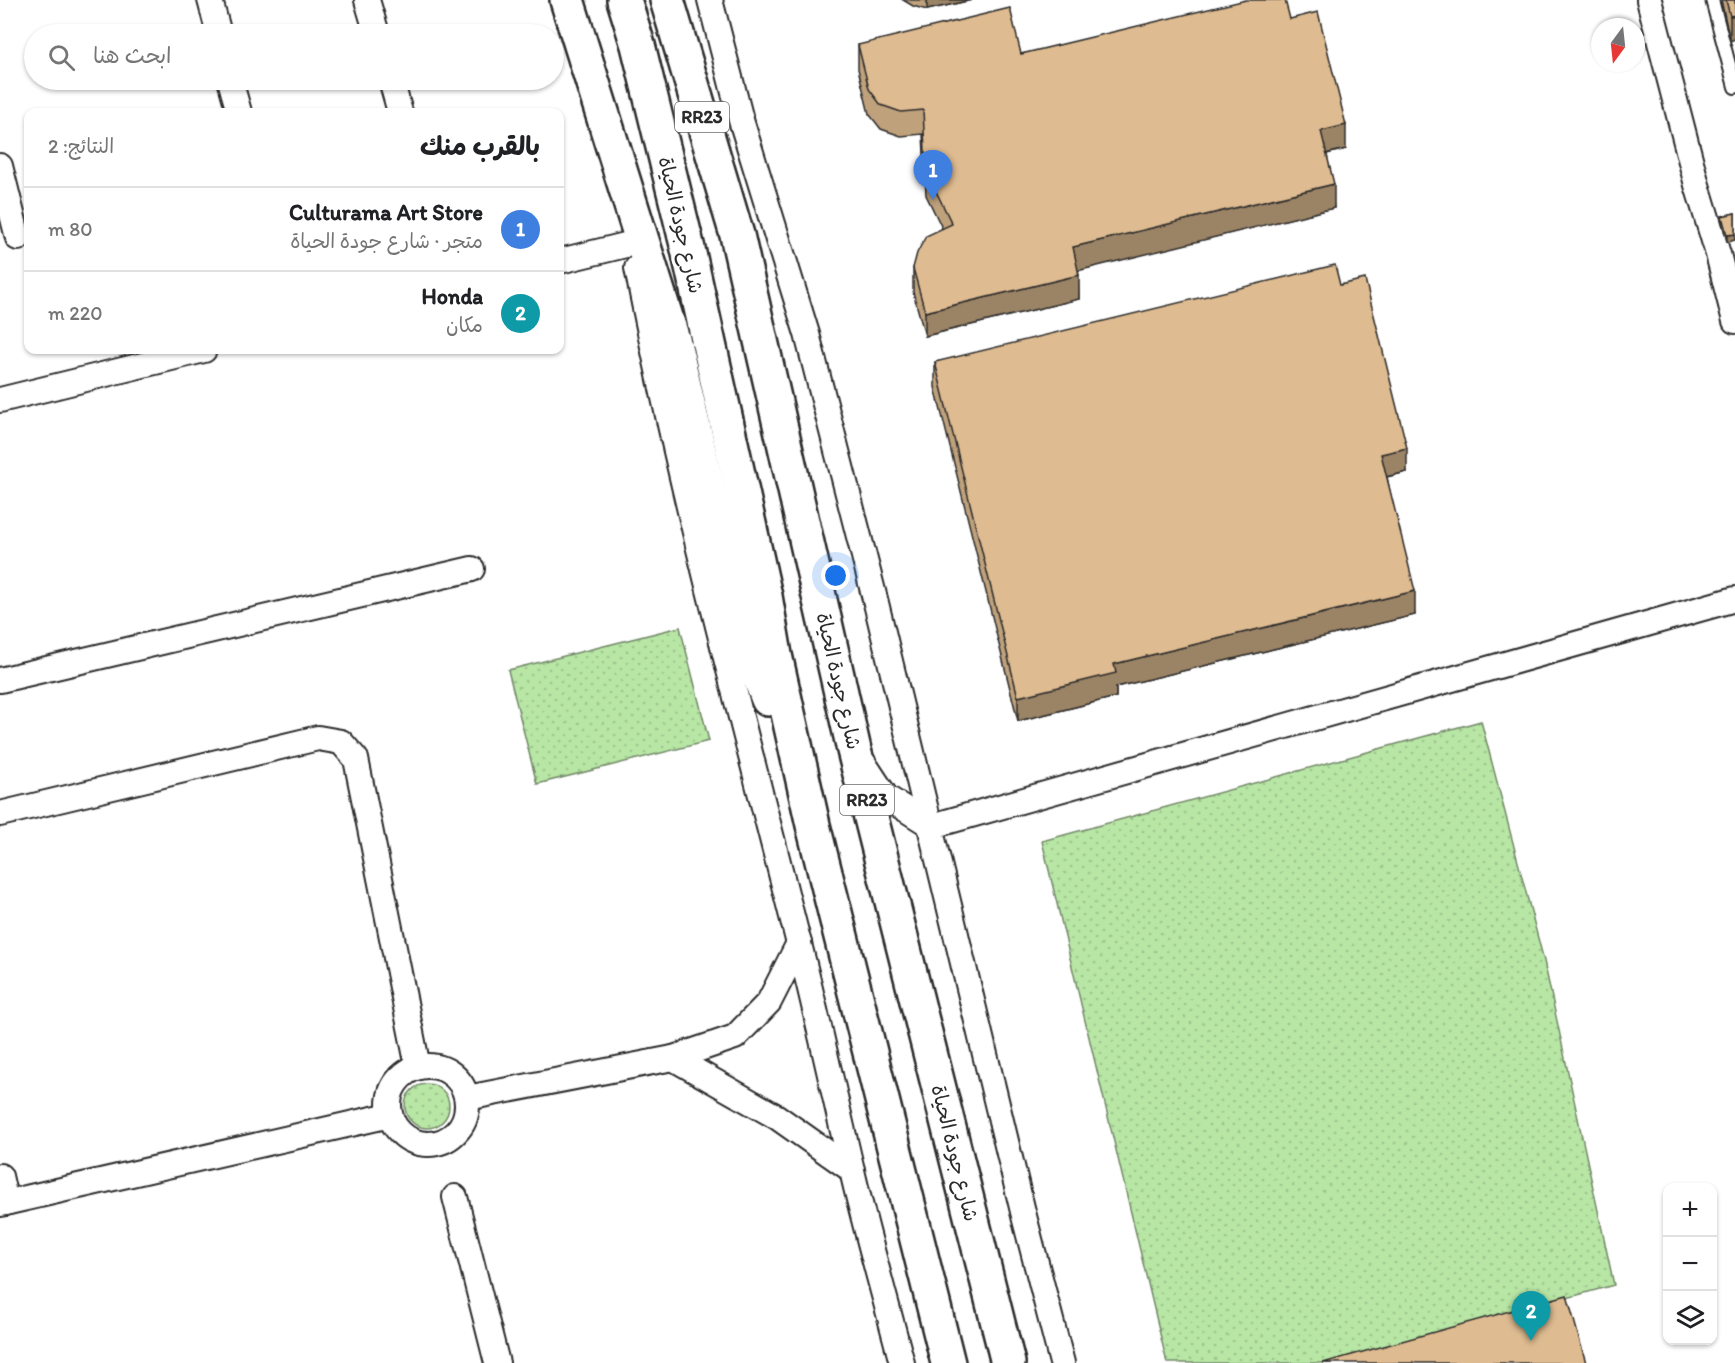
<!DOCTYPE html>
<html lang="ar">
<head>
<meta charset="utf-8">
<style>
  body { margin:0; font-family:Itim,"Playpen Sans Arabic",sans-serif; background:#f6f6f6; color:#202124; direction:rtl }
  .controls { position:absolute; right:18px; bottom:18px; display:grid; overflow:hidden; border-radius:12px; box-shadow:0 2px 4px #0004 }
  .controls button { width:54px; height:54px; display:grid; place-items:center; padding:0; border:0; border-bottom:2px solid #e0e0e0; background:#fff; color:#202124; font:30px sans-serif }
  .compass { position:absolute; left:1591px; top:18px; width:54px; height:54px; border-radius:50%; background:#fff; box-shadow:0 2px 4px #0004; rotate:195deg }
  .you { position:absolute; left:836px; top:576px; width:21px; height:21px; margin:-15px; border:4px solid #fff; border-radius:50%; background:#1a73e8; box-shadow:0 0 0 9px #1a73e833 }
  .badge { display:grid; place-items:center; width:39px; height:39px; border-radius:50%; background:#ea580c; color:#fff; font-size:20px; font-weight:700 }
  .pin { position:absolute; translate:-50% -50px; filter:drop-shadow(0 2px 3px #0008) }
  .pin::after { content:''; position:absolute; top:32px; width:21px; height:18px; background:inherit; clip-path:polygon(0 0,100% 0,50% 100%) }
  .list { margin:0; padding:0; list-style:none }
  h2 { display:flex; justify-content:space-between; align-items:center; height:78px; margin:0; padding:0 24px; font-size:26px }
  h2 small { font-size:20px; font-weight:400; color:#757577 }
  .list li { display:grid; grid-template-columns:39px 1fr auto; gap:18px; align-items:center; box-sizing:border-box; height:84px; padding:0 24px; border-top:2px solid #e0e0e0 }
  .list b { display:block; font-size:22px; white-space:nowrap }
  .list p { margin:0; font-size:20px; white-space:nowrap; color:#757577 }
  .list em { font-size:20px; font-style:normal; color:#757577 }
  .icon { flex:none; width:33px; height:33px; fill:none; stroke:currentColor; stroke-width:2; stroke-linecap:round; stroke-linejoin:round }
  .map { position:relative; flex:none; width:1735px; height:1363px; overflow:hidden; direction:ltr }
  .search { position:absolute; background:#fff; box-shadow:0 2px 4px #0004; left:24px; top:24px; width:540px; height:66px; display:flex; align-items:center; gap:15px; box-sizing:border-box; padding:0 21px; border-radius:33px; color:#757577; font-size:22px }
  .panel { position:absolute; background:#fff; box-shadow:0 2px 4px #0004; left:24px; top:108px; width:540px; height:246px; border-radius:12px; direction:rtl }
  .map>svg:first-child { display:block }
  .grass { fill:url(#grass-dots); stroke:#728868; stroke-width:1.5 }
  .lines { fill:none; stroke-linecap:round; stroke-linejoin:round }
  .service-casing { stroke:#2b2b2b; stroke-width:16 }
  .minor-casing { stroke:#2b2b2b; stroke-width:28 }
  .trunk-casing { stroke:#2b2b2b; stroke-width:38 }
  .service { stroke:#fff; stroke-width:12 }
  .minor { stroke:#fff; stroke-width:24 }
  .trunk { stroke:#fff; stroke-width:33 }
  .wall { fill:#bfa17c; stroke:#2b2b2b; stroke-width:1.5 }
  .shaded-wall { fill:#9b8365; stroke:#2b2b2b; stroke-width:1.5 }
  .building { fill:#debb90; stroke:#2b2b2b; stroke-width:1.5 }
  .labels { text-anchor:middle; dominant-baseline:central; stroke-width:6; stroke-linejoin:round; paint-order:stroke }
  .shield { fill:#fff; stroke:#6b6b6b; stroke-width:1.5 }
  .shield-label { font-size:18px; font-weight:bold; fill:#2b2b2b }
  .street-label { font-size:20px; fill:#2b2b2b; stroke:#fff }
</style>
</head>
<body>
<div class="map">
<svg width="1735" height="1363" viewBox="0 0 1735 1363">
  <defs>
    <pattern id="grass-dots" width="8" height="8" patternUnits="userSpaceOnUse" patternTransform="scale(1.5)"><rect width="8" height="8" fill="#b8e6a5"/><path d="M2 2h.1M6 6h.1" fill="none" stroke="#9ec58e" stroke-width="1.8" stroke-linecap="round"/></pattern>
  </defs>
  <rect width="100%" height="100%" fill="#fff"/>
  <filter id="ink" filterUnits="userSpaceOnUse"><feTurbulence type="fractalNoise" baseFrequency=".0167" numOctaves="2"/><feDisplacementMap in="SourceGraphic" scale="12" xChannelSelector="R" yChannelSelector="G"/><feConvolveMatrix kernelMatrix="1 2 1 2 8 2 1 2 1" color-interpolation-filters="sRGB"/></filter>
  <g filter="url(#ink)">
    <g class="grass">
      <path d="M 680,627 L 709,741 L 537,784 L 508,670 Z"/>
      <path d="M 1481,721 L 1544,961 L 1614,1285 L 1332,1363 L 1167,1363 L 1042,841 Z"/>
      <circle cx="427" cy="1106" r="22"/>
    </g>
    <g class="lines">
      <defs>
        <path id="service" d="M 1712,0 L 1735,87"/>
        <g id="minor">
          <path d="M 210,0 L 219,34"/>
          <path d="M 367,0 L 377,34"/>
          <path d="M 710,0 L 741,120 L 807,334 L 876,603 L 1025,1220 L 1062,1363"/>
          <path d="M 1649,0 L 1697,185 L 1718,254 L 1735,321"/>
          <path d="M 230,80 L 239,112"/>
          <path d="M 391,80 L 400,112"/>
          <path d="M 0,166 L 18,238"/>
          <path d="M 560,261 L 642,241"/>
          <path d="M 637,268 C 681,494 741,716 798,940 C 817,1014 833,1090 851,1166 C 866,1232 885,1297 902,1363"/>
          <path d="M 0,400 L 204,350"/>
          <path d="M 0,680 L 472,569"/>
          <path d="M 863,762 L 886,797 L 932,826 L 1735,599"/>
          <path d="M 0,814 L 318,738 L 341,742 L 356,759 L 418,1067"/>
          <path d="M 673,1058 L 777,1117 L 852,1170"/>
          <circle cx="428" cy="1105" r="39"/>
          <path d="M 467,1098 L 673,1058 L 735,1037 L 769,1002 L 799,943"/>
          <path d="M 0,1176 L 6,1203"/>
          <path d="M 455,1197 L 497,1363"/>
          <path d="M 0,1204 L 390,1115"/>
        </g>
        <g id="trunk">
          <path d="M 567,0 L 674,343 L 741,630 L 768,699"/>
          <path d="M 624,0 L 638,45 L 688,249 L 765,596 L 775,655 L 813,825 L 948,1363"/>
          <path d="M 667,0 L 737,235 L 854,750 L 1008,1363"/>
        </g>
      </defs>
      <use href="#service" class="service-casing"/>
      <use href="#minor" class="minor-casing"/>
      <use href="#trunk" class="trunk-casing"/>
      <use href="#service" class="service"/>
      <use href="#minor" class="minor"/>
      <use href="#trunk" class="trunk"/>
    </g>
    <g class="wall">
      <path d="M 903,0 L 972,0 L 927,10 L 913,6 Z"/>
      <path d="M 1721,0 L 1735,0 L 1730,41 Z"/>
      <path d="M 1290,19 L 1346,149 L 1327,154 L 1334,208 L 1078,270 L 1079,299 L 925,336 L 913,292 L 913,268 L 942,228 L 926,195 L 923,134 L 901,136 L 881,129 L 869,114 L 858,69 L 858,45 L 1021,54 Z"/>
      <path d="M 1735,213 L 1735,240 L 1727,242 L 1722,222 L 1722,216 Z"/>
      <path d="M 1340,285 L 1407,472 L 1387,477 L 1415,615 L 1116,687 L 1116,697 L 1018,721 L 935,387 L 935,362 Z"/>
    </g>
    <g class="shaded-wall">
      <path d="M 927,0 L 972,0 L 927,10 Z"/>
      <path d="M 1735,15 L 1735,39 L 1730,41 L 1730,16 Z"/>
      <path d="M 1346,125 L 1346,149 L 1321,155 L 1321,131 Z"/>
      <path d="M 1334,184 L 1334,208 L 1073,272 L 1073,247 Z"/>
      <path d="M 1735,234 L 1735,240 L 1727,242 L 1727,235 Z"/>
      <path d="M 1079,275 L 1079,299 L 925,336 L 925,312 Z"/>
      <path d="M 1407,448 L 1407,472 L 1381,478 L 1381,454 Z"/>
      <path d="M 1415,591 L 1415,615 L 1116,687 L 1116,697 L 1018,721 L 1018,697 L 1114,664 Z"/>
    </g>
    <g class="building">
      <path d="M 1246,0 L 1285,0 L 1290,19 L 1318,12 L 1346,125 L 1321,131 L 1334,184 L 1073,247 L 1079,275 L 925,312 L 913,268 L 917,253 L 926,236 L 952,224 L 926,171 L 923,110 L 901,112 L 881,105 L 869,89 L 858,45 L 1010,8 L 1021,54 Z"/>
      <path d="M 1726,0 L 1735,0 L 1735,15 L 1730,16 Z"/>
      <path d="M 1735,213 L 1735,234 L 1727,235 L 1722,216 Z"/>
      <path d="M 1335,265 L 1340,285 L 1365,279 L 1407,448 L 1381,454 L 1415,591 L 1114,664 L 1116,673 L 1018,697 L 935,362 Z"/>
      <path d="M 1567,1295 L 1586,1363 L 1323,1363 Z"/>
    </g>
  </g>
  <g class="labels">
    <g class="shield">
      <rect x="675" y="102" width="54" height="30" rx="4.5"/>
      <rect x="840" y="785" width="54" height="30" rx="4.5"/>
    </g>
    <g class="shield-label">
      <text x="702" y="117">RR23</text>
      <text x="867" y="800">RR23</text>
    </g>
    <g class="street-label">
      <text transform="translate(681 225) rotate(77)">شارع جودة الحياة</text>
      <text transform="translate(839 681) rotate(77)">شارع جودة الحياة</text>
      <text transform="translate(955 1153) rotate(76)">شارع جودة الحياة</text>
    </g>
  </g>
</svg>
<div class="controls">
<button>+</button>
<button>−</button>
<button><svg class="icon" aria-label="layers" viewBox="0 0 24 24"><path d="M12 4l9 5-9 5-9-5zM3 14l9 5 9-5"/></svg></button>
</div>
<svg class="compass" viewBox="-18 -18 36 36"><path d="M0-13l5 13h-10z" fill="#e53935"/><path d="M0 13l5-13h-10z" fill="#757577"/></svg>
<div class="you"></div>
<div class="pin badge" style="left:933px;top:200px;background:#3f7fe0">1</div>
<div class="pin badge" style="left:1531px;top:1341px;background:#0f9aa8">2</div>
<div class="search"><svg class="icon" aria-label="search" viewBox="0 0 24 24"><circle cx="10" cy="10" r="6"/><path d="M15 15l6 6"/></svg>ابحث هنا</div>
<section class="panel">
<h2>بالقرب منك<small>النتائج: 2</small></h2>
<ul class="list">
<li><span class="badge" style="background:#3f7fe0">1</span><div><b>Culturama Art Store</b><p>متجر · شارع جودة الحياة</p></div><em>80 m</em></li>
<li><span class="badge" style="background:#0f9aa8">2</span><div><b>Honda</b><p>مكان</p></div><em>220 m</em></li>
</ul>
</section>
</div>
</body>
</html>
